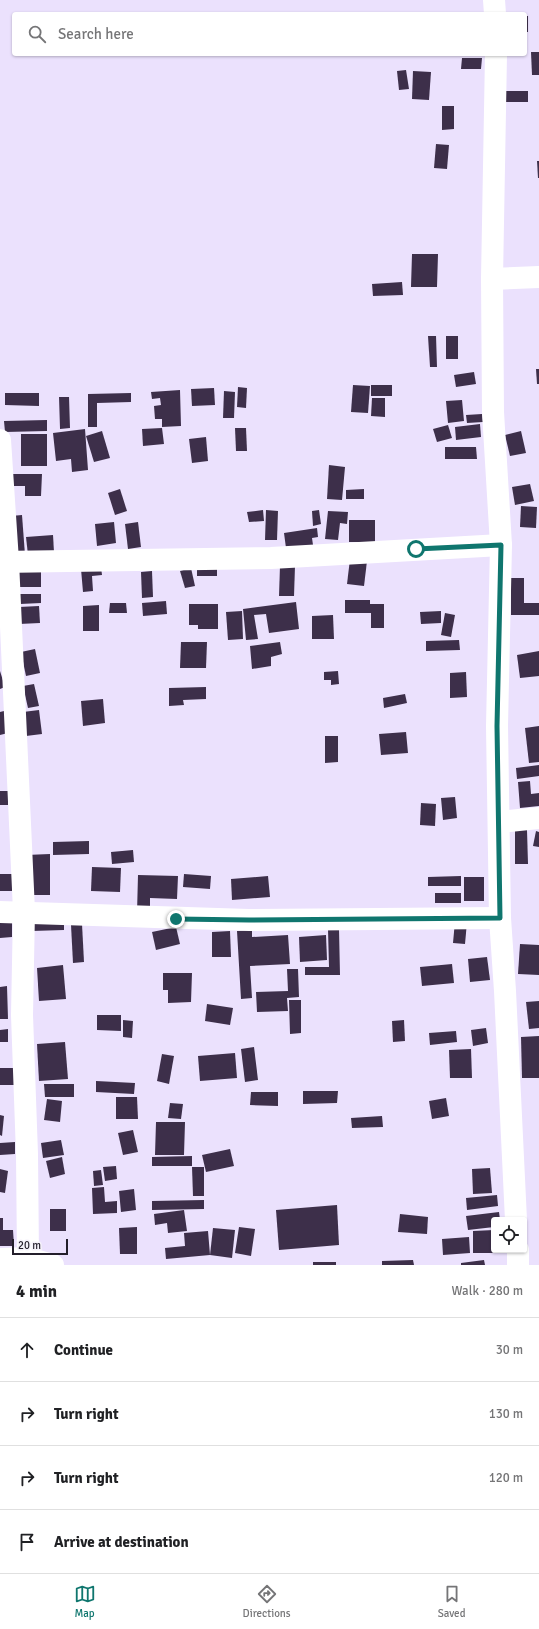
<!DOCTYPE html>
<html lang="en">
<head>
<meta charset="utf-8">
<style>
  body { margin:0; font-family:Signika,sans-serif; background:#f2f2f2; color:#202124 }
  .controls { position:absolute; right:12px; bottom:12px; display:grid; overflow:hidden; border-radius:4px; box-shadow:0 1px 3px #0004 }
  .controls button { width:36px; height:36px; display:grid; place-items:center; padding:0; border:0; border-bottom:1px solid #e0e0e0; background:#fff; color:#202124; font:20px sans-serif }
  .scale { position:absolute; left:12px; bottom:10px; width:56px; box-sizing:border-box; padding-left:4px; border:2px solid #231e2b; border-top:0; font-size:11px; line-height:14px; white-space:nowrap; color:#231e2b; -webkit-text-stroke:3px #f5f2fa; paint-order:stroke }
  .stop { position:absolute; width:12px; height:12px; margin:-9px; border:3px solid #0f766e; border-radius:50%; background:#fff }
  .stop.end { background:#0f766e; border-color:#fff; box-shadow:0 1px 4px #0008 }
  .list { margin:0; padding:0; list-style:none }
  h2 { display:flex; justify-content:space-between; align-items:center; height:52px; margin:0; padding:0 16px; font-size:17px }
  h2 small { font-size:13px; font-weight:400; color:#757577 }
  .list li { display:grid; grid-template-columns:26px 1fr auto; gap:12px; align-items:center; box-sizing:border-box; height:64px; padding:0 16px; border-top:1px solid #e0e0e0 }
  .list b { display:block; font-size:15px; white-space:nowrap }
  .list em { font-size:13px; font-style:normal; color:#757577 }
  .icon { flex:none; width:22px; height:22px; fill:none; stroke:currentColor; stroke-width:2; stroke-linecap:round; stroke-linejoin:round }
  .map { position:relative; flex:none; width:539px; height:1265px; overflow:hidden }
  .search { position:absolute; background:#fff; box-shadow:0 1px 3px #0004; left:12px; right:12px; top:12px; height:44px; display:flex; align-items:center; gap:10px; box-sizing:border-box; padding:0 14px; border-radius:4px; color:#757577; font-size:15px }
  .sheet { height:308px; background:#fff }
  nav { display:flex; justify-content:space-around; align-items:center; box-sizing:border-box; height:56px; border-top:1px solid #e0e0e0; background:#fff; font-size:11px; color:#757577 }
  nav a { display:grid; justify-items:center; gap:2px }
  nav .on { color:#0f766e }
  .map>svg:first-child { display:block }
  .building { fill:#3d2f4a }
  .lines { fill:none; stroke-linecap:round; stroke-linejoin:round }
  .minor { stroke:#fff; stroke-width:22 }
  .route { stroke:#0f766e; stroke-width:5 }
</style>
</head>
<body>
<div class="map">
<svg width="539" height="1265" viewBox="0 0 539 1265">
  <rect width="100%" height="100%" fill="#ebe1fd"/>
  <g class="building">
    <rect x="525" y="16" width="3" height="16"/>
    <path d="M 531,52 L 539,52 L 539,75 L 532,75 Z"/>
    <path d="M 462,58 L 482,58 L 481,69 L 461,69 Z"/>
    <path d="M 406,70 L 409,89 L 399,90 L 397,71 Z"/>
    <path d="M 413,71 L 431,72 L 429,100 L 412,99 Z"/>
    <rect x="503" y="91" width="25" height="11"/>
    <path d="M 442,106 L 454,106 L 454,129 L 442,130 Z"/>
    <path d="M 436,144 L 449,145 L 447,169 L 434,168 Z"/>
    <path d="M 537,161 L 539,161 L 539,178 L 538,178 Z"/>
    <path d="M 412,254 L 438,254 L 437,287 L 411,287 Z"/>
    <path d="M 402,282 L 403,295 L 373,296 L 372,284 Z"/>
    <path d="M 428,336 L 436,336 L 437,367 L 430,367 Z"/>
    <rect x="446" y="336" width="12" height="23"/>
    <path d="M 536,369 L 539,369 L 539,384 L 537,384 Z"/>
    <path d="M 474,372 L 476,384 L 456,387 L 454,375 Z"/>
    <path d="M 353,385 L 370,386 L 368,413 L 351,412 Z"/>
    <rect x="371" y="385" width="21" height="11"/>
    <path d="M 238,387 L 247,388 L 246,408 L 237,407 Z"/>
    <path d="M 214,388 L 215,405 L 192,406 L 191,389 Z"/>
    <path d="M 180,390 L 181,426 L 162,427 L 162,419 L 155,419 L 154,406 L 161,405 L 160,398 L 152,399 L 151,392 Z"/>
    <path d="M 224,391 L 235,392 L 234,418 L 223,418 Z"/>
    <path d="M 5,393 L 39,393 L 39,406 L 5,405 Z"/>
    <path d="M 131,393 L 131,402 L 97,403 L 97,427 L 88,427 L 88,394 Z"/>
    <path d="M 59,397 L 69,397 L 70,428 L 60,429 Z"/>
    <path d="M 372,398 L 385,398 L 385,417 L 371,416 Z"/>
    <path d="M 462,400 L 464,421 L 448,423 L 446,401 Z"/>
    <path d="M 482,414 L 483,422 L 467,423 L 466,415 Z"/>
    <path d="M 47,420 L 47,431 L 5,432 L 4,421 Z"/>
    <path d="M 480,424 L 481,437 L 456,440 L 455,427 Z"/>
    <path d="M 448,425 L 452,438 L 437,442 L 433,429 Z"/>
    <path d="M 162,428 L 164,444 L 143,446 L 142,429 Z"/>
    <path d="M 235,428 L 246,428 L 247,451 L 236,451 Z"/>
    <path d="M 85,429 L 88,470 L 72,472 L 71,459 L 56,461 L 53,433 Z"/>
    <path d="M 102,431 L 110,458 L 94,462 L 86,436 Z"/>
    <path d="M 521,431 L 526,453 L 510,456 L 505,435 Z"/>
    <rect x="21" y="434" width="26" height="32"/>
    <path d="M 206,437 L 208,461 L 192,463 L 189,439 Z"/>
    <path d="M 445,447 L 476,447 L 477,459 L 445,459 Z"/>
    <path d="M 329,465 L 345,467 L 342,500 L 327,499 Z"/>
    <path d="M 6,474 L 42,474 L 41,496 L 25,496 L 25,486 L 5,486 Z"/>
    <path d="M 530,484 L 534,501 L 515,505 L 512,487 Z"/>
    <path d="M 120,489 L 127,511 L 115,515 L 108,493 Z"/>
    <path d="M 364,489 L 364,499 L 346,499 L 346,490 Z"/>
    <path d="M 521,506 L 537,507 L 536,528 L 520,527 Z"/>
    <path d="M 263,510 L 264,521 L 249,522 L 247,512 Z"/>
    <path d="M 266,510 L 278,511 L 277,540 L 265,540 Z"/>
    <path d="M 319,510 L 321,524 L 313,526 L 312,511 Z"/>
    <path d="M 328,511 L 348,512 L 347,524 L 340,523 L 338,540 L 325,539 Z"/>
    <path d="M 22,515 L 25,555 L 14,555 L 11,516 Z"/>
    <rect x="349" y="520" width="26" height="22"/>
    <path d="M 114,522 L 116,543 L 97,546 L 95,524 Z"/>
    <path d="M 138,522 L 141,547 L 128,549 L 125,524 Z"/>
    <path d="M 317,528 L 318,537 L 312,538 L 313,545 L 286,548 L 284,533 Z"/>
    <path d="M 53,535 L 54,552 L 28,555 L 26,537 Z"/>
    <path d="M 350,559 L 367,561 L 364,586 L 347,584 Z"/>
    <path d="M 280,566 L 295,566 L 294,596 L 279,596 Z"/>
    <path d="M 101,567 L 102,575 L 92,576 L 93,591 L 83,592 L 81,569 Z"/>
    <rect x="197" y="567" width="20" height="9"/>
    <path d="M 191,568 L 195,586 L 185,588 L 180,571 Z"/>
    <path d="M 152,571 L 153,597 L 142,598 L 141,572 Z"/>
    <rect x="18" y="572" width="23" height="15"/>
    <path d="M 511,578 L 524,578 L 524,603 L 539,603 L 539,615 L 511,615 Z"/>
    <path d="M 20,594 L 41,594 L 41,603 L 20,604 Z"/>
    <path d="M 345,600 L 370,600 L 370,604 L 384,604 L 384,628 L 371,628 L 371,613 L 345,613 Z"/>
    <path d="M 166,601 L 167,614 L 143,616 L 142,603 Z"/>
    <path d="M 296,602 L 299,629 L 269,633 L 266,614 L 254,615 L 258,639 L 246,640 L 243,609 Z"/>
    <path d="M 110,603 L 126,603 L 127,613 L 109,613 Z"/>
    <path d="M 189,604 L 218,604 L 218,629 L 198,629 L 198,625 L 189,625 Z"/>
    <path d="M 99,605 L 99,631 L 83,631 L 83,606 Z"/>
    <path d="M 39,606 L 40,623 L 19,624 L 19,607 Z"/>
    <path d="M 242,611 L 243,639 L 228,640 L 226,612 Z"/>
    <path d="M 441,611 L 441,623 L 421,624 L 420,612 Z"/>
    <path d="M 445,613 L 455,615 L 451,637 L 441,635 Z"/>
    <path d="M 333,615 L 334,639 L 312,639 L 312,616 Z"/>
    <path d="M 459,640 L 460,650 L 426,651 L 426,641 Z"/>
    <path d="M 181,642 L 207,642 L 206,668 L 180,668 Z"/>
    <path d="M 280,642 L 282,654 L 271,657 L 271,666 L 252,669 L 250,646 Z"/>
    <path d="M 35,649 L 40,673 L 26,676 L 21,652 Z"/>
    <path d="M 539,651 L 539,676 L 520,678 L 517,655 Z"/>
    <path d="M 0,671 L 5,687 L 0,689 Z"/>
    <path d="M 338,671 L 339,684 L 331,685 L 331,680 L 324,680 L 324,672 Z"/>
    <path d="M 466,672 L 467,697 L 450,698 L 450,673 Z"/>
    <path d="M 34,684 L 39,706 L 28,708 L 23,686 Z"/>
    <path d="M 206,687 L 206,699 L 183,700 L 184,705 L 169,706 L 169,688 Z"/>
    <path d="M 405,694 L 407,703 L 384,708 L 383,698 Z"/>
    <path d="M 103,699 L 105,723 L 83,726 L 81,701 Z"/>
    <path d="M 39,710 L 42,734 L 26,736 L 23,712 Z"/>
    <path d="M 4,711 L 8,733 L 0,735 L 0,712 Z"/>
    <path d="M 539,726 L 539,762 L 529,763 L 525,728 Z"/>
    <path d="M 406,732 L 408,753 L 381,755 L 379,734 Z"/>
    <path d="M 325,736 L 338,736 L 338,762 L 325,763 Z"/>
    <path d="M 539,765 L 539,776 L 517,779 L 516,768 Z"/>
    <path d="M 530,781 L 531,794 L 539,793 L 539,806 L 520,808 L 518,782 Z"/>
    <rect x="0" y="791" width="8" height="14"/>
    <path d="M 455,797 L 457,818 L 443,820 L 441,798 Z"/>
    <path d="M 421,803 L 436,804 L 435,826 L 420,825 Z"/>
    <path d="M 515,830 L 527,830 L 528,864 L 515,864 Z"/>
    <path d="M 536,831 L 539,832 L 539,847 L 533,846 Z"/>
    <path d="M 89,841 L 89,854 L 53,855 L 53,842 Z"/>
    <path d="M 133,850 L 134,862 L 112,864 L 111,852 Z"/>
    <path d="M 50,854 L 50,895 L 26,895 L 26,855 Z"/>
    <path d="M 92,867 L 121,868 L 120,892 L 91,891 Z"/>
    <rect x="0" y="874" width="12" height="17"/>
    <path d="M 184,874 L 211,876 L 210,889 L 183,887 Z"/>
    <path d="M 138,875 L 178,876 L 177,899 L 150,898 L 150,914 L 137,913 Z"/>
    <path d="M 268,876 L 270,897 L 232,900 L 231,879 Z"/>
    <path d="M 461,876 L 461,886 L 428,886 L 428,877 Z"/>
    <rect x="464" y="877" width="20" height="24"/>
    <rect x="435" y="893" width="26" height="10"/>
    <path d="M 64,916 L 64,930 L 32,931 L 32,917 Z"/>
    <path d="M 12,919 L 12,937 L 0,938 L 0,920 Z"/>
    <path d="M 455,921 L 467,922 L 465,944 L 453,943 Z"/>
    <path d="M 82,924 L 84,962 L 73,963 L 71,925 Z"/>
    <path d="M 176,927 L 180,944 L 156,950 L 152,932 Z"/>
    <path d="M 328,929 L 339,929 L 340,975 L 305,975 L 305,967 L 329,967 Z"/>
    <path d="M 252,930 L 252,937 L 288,935 L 290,964 L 250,966 L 252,998 L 241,999 L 237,931 Z"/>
    <path d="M 230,931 L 231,957 L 212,957 L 212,932 Z"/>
    <path d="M 326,935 L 327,960 L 300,962 L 299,937 Z"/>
    <path d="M 520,944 L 539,945 L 539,975 L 518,974 Z"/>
    <path d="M 487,957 L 490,980 L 470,982 L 468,959 Z"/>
    <path d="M 452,964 L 454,983 L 422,986 L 420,967 Z"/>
    <path d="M 63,965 L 66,999 L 39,1001 L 37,968 Z"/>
    <path d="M 287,969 L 298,969 L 299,997 L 287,998 L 288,1011 L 257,1012 L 256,992 L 288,991 Z"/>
    <path d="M 163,973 L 192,973 L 191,1002 L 168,1003 L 168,990 L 163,990 Z"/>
    <path d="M 7,986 L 8,1019 L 0,1019 L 0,987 Z"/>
    <path d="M 289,1000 L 301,1000 L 301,1033 L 290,1034 Z"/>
    <path d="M 539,1001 L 539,1028 L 529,1029 L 526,1002 Z"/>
    <path d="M 207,1004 L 233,1008 L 230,1025 L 205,1021 Z"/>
    <path d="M 97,1015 L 121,1015 L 121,1031 L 97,1030 Z"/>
    <path d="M 123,1020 L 133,1021 L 132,1038 L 123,1037 Z"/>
    <path d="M 404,1020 L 405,1041 L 393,1042 L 392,1021 Z"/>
    <path d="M 486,1028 L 488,1043 L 473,1046 L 471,1030 Z"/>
    <path d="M 8,1029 L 8,1042 L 0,1042 L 0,1030 Z"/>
    <path d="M 456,1031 L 457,1042 L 430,1045 L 429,1033 Z"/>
    <path d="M 539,1036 L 539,1078 L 522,1078 L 521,1037 Z"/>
    <path d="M 65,1042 L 68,1079 L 39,1081 L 37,1044 Z"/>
    <path d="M 254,1047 L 258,1080 L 245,1082 L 241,1049 Z"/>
    <path d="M 471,1049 L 472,1078 L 450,1078 L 449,1050 Z"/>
    <path d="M 235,1053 L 237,1078 L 200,1081 L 198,1056 Z"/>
    <path d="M 162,1054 L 174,1056 L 169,1084 L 157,1081 Z"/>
    <path d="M 0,1068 L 14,1068 L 15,1085 L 0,1085 Z"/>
    <path d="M 96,1081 L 135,1083 L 134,1094 L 96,1092 Z"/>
    <path d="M 44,1084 L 74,1084 L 74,1097 L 45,1097 Z"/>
    <path d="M 303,1091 L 338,1091 L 337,1103 L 303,1104 Z"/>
    <path d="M 251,1092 L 278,1092 L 278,1106 L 250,1105 Z"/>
    <path d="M 116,1097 L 137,1097 L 138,1119 L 116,1119 Z"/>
    <path d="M 446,1098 L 449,1116 L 432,1119 L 429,1101 Z"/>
    <path d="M 47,1099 L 62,1101 L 60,1122 L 44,1120 Z"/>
    <path d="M 170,1103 L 183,1104 L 181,1119 L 168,1118 Z"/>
    <path d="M 0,1115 L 4,1116 L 2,1136 L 0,1135 Z"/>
    <path d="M 382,1116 L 383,1127 L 352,1128 L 351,1118 Z"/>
    <path d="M 156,1122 L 185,1122 L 184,1155 L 155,1155 Z"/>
    <path d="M 133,1130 L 138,1152 L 123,1155 L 118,1133 Z"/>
    <path d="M 61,1140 L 64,1155 L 43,1158 L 41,1143 Z"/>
    <path d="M 15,1142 L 15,1154 L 0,1155 L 0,1143 Z"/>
    <path d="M 230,1149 L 234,1166 L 206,1172 L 202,1155 Z"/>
    <path d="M 192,1156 L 192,1166 L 152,1166 L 152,1157 Z"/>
    <path d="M 62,1157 L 65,1174 L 50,1178 L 46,1161 Z"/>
    <path d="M 116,1166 L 117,1179 L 105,1181 L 103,1167 Z"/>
    <path d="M 192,1167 L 204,1167 L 204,1196 L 193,1196 Z"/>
    <path d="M 490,1168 L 492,1193 L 473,1194 L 472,1169 Z"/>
    <path d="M 0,1169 L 8,1171 L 5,1193 L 0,1192 Z"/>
    <path d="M 101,1170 L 103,1185 L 94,1186 L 93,1171 Z"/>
    <path d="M 104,1187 L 105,1202 L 117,1201 L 117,1213 L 93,1214 L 92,1188 Z"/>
    <path d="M 134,1189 L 136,1210 L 121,1212 L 119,1191 Z"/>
    <path d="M 497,1195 L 498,1206 L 467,1210 L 466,1198 Z"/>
    <path d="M 204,1200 L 204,1209 L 152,1210 L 152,1201 Z"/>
    <path d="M 337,1205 L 339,1245 L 279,1250 L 276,1210 Z"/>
    <rect x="50" y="1209" width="16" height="22"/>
    <path d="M 184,1210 L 187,1231 L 168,1233 L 167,1223 L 155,1225 L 154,1214 Z"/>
    <path d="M 499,1212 L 500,1220 L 494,1220 L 494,1227 L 468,1230 L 466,1216 Z"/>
    <path d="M 400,1214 L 428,1217 L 427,1234 L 398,1232 Z"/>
    <path d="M 0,1218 L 3,1218 L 3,1230 L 13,1230 L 14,1246 L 0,1246 Z"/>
    <path d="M 137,1227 L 137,1254 L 120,1254 L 119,1228 Z"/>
    <path d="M 239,1227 L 255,1229 L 251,1256 L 235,1253 Z"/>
    <path d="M 213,1228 L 235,1230 L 232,1258 L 210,1255 Z"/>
    <path d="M 494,1230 L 494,1250 L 501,1250 L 502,1253 L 473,1253 L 473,1231 Z"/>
    <path d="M 208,1231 L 210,1255 L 166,1259 L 165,1248 L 185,1246 L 184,1233 Z"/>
    <path d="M 469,1237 L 470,1253 L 443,1255 L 442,1239 Z"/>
    <path d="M 413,1260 L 414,1265 L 382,1265 L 382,1261 Z"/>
    <path d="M 484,1260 L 485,1265 L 461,1265 L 461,1263 Z"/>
    <rect x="313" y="1262" width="23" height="3"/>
  </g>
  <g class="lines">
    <g class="minor">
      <path d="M 494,0 L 495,14"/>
      <path d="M 496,54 L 492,279 L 493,412 L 501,545 L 497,726 L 500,918 L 505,991 L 516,1220"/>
      <path d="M 492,279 L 539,277"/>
      <path d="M 0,440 L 8,561 L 24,911 L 22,1015 L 27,1154 L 28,1258"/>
      <path d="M 0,562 L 271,558 L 501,545"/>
      <path d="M 499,822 L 539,818"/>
      <path d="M 0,912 L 249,920 L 500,918"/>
      <path d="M 518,1250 L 518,1265"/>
      <path d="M 0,1259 L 28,1258 L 53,1265"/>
    </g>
  </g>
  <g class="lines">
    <path class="route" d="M 176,919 L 249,920 L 500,918 L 497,726 L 501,545 L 416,549"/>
  </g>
</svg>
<div class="controls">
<button><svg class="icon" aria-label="locate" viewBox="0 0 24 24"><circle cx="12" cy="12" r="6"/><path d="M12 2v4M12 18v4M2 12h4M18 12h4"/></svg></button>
</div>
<div class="scale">20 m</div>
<div class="stop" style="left:416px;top:549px"></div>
<div class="stop end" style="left:176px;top:919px"></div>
<div class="search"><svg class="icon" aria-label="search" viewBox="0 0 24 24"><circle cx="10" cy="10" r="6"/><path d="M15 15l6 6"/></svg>Search here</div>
</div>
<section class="sheet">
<h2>4 min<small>Walk · 280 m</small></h2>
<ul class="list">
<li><svg class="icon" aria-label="ahead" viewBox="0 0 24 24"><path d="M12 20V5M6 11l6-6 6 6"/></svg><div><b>Continue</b></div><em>30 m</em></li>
<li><svg class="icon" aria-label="right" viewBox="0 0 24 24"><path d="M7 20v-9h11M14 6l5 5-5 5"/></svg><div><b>Turn right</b></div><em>130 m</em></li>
<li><svg class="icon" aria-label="right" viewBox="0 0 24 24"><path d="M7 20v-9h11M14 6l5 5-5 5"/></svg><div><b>Turn right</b></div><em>120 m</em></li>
<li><svg class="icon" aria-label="arrive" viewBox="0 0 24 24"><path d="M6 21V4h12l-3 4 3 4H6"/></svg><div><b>Arrive at destination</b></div></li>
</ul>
</section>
<nav>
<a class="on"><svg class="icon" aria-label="map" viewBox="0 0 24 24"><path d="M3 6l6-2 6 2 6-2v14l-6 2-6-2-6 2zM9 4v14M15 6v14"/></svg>Map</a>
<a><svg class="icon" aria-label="directions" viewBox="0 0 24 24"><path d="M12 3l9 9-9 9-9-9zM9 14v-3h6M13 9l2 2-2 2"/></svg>Directions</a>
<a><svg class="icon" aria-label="saved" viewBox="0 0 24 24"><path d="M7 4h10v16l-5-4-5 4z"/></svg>Saved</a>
</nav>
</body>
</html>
